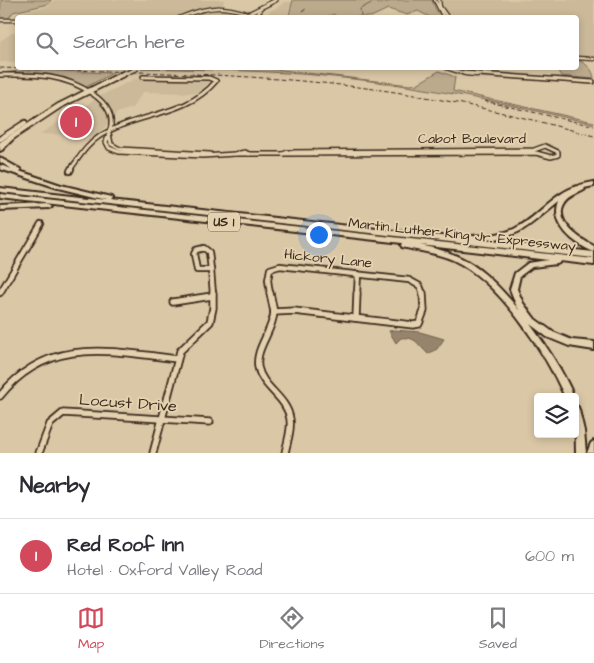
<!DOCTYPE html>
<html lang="en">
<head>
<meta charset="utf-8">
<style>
  body { margin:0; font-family:"Architects Daughter",sans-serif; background:#f7f7f7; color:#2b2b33 }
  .controls { position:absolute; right:15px; bottom:15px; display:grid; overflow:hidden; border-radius:5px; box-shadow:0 2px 8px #0003 }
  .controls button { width:45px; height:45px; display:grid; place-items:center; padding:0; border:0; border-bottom:1px solid #e1e1e2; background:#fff; color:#2b2b33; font:25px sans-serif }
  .you { position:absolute; left:318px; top:234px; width:18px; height:18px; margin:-12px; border:4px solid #fff; border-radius:50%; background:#1a73e8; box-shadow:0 0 0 8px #1a73e833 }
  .badge { display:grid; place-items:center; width:32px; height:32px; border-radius:50%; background:#d1495b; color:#fff; font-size:16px; font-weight:700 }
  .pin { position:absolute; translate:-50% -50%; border:2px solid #fff; box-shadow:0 1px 5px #0006 }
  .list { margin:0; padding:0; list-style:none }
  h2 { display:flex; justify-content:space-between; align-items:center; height:65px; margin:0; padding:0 20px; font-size:21px }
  h2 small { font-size:16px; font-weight:400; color:#7c7c81 }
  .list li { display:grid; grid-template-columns:32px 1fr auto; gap:15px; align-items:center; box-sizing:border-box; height:75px; padding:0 20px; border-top:1px solid #e1e1e2 }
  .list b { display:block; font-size:19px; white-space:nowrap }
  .list p { margin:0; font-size:16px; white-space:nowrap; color:#7c7c81 }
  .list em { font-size:16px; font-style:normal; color:#7c7c81 }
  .icon { flex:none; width:28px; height:28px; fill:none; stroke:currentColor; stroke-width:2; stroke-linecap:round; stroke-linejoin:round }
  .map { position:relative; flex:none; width:594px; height:453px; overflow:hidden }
  .search { position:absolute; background:#fff; box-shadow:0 2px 8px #0003; left:15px; right:15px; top:15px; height:55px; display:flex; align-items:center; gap:12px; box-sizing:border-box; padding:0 18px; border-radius:5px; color:#7c7c81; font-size:19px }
  .sheet { height:140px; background:#fff }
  nav { display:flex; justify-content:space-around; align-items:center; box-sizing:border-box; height:70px; border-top:1px solid #e1e1e2; background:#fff; font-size:14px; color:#7c7c81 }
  nav a { display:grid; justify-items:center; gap:2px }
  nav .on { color:#d1495b }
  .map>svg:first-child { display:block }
  .built { fill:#cbb999 }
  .green { fill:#bcaa8d; stroke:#7c6a56 }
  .water { fill:#96846d; stroke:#72604d }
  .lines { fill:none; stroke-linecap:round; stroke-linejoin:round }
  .stream { stroke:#72604d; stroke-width:1 }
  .minor-far3-casing { stroke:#3b2a1e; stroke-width:5 }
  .minor-far2-casing { stroke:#3b2a1e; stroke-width:6 }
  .minor-far1-casing { stroke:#3b2a1e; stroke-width:8 }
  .minor-casing { stroke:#3b2a1e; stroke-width:9 }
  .major-far1-casing { stroke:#3b2a1e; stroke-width:5.5 }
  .major-casing { stroke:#3b2a1e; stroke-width:8 }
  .highway-casing { stroke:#3b2a1e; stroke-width:4 }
  .minor-far3 { stroke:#e4d1af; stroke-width:2.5 }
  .minor-far2 { stroke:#e4d1af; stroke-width:3 }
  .minor-far1 { stroke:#e4d1af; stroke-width:4.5 }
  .minor { stroke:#e4d1af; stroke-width:5.5 }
  .major-far1 { stroke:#e4d1af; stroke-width:3 }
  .major { stroke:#e4d1af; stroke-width:4.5 }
  .highway { fill:#e4d1af; fill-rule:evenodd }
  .rail { stroke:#3b2a1e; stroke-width:1; stroke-dasharray:4.5 2.5; stroke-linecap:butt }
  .major-bridge-far1-casing { stroke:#3b2a1e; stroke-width:5.5; stroke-linecap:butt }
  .major-bridge-casing { stroke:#3b2a1e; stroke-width:8; stroke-linecap:butt }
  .major-bridge-far1 { stroke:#e4d1af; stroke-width:3 }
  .major-bridge { stroke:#e4d1af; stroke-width:4.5 }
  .labels { text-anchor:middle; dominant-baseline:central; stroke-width:4; stroke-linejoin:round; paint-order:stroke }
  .shield { fill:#e4d1af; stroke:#6e5c4a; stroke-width:1 }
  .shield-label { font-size:12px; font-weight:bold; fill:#3b2a1e }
  .street-label { font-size:14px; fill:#3b2a1e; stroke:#e4d1af }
  .near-street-label { font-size:16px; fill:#3b2a1e; stroke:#e4d1af }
</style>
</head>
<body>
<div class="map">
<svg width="594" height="453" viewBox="0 0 594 453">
  <rect width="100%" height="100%" fill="#dac7a6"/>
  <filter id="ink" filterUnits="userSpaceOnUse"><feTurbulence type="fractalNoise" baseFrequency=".02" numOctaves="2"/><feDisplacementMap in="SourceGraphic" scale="10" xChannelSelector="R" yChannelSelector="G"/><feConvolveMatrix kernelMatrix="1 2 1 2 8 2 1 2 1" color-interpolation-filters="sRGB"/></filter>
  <g filter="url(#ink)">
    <g class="built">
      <path d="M 54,0 L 224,0 L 223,4 L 241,14 L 233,18 L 18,18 L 17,20 L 13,20 L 17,13 L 49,6 Z"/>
      <path d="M 440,0 L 594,0 L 594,56 L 577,56 L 576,18 L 450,17 L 441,8 Z"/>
      <path d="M 286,2 L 292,2 L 288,14 L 284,17 L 268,17 L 264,15 Z"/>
      <path d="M 12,33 L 17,33 L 17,63 L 0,62 L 0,41 Z"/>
      <path d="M 134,79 L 211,81 L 197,93 L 143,92 L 132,108 L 117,113 L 97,136 L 40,134 L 102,95 Z"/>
    </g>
    <g class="green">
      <path d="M 51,0 L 49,4 L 13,12 L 8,19 L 0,18 L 1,0 Z"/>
      <path d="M 293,0 L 372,0 L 379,4 L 397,0 L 432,0 L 436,10 L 442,17 L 430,17 L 418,11 L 407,15 L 388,9 L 371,17 L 337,17 L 334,14 L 325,17 L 286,18 L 289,15 Z"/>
      <path d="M 577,60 C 585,62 594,70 594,79 L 561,76 L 556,68 L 576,68 Z"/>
      <path d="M 141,68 L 265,68 L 410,85 L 417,84 L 439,71 L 455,77 L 453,91 L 594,122 L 594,124 C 508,104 421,85 334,77 C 270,70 205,70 141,68 Z"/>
      <path d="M 29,70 L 113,73 L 84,88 C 57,74 30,74 0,73 Z"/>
    </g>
    <path class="water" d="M 394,330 L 420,332 L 444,339 L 437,349 L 428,354 C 418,345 416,336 401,338 L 396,343 L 389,331 Z"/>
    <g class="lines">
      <path class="stream" d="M 358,18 L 361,16 L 360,9 L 375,1"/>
      <defs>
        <g id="minor-far3">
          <path d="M 435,0 L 444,18"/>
          <path d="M 439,0 L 440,7 L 448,18"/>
          <path d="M 179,18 C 213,4 227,5 261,18"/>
          <path d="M 0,20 L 18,20"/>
          <path d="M 576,58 L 594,59"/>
          <path d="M 447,68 L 466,74 L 477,75"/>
        </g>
        <g id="minor-far2">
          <path d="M 464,73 L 593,82"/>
          <path d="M 0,75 C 17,75 34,74 50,77 C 74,81 119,100 110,130"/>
          <path d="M 545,146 L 558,152 L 558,155 L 551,157 L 536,153 L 283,154 L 288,152 L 534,150 Z"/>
          <path d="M 245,152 L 249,154 L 235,154 Z"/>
          <path d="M 210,154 L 120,149 L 111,144 L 109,133 L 106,142 L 109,148 L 119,152 L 203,156 L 235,154"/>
          <path d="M 249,154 L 283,154"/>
          <path d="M 70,170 C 79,158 87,144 100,136 C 138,112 186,117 216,81 L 209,78 L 143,77"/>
        </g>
        <g id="minor-far1">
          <path d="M 70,171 L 71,169"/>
          <path d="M 204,248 L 209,252 L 211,270 L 197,270 L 194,254 L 196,250 Z"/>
          <path d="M 211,270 L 213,294"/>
          <path d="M 0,293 L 41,224"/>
          <path d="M 270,294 L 268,280 L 270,269 L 280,266 L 409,280 L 420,286 L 423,294"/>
          <path d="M 357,294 L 358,274"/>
        </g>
        <g id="minor">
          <path d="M 270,293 L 274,312"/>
          <path d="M 173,302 L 212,296"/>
          <path d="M 274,312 C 273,331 255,348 258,367 C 262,388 287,397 290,419 C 292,430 287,442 285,453"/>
          <path d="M 274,312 L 294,311 L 413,325 L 419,324 L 424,311 L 423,293"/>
          <path d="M 356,318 L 357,293"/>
          <path d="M 0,396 C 48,336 109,351 177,359"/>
          <path d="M 39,453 L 50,424 L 63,413 L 210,422"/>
          <path d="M 153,453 L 180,351 L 210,322 L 213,308 L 213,293"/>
        </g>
        <g id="major-far1">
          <path d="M 260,11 L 257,14 L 260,17"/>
          <path d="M 240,18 L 276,0"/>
        </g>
        <g id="major">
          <path d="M 0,139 L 25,123"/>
          <path d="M 0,145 L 59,106 L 117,77"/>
        </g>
        <g id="highway">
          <path d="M 14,133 L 17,135 L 2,150 L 0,151 L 0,146 L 12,134 Z"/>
          <path d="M 0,158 L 20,169 L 21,170 L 19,171 L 61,185 L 111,197 L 112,198 L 110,200 L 469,239 L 470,236 L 472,236 C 486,235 501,235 514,229 C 532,221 545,204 561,194 C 571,187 582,184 594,182 L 594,186 L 584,188 L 585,189 L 584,190 C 577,194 568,196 564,204 C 554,222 581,240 594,246 L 594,252 C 574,244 550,225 559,201 C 530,224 522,238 482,240 L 594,252 L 594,258 L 0,192 L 0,188 L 107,200 L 58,188 L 0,169 L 0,165 L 12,169 L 0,162 Z"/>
          <path d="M 0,194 L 594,259 L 594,265 L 560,261 L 559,263 L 557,264 L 532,267 L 520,276 L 517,289 L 523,303 L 535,319 L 553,332 L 572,340 L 594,342 L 594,350 L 569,346 L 547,337 L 530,324 C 547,347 563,371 574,397 L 565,397 C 545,352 499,281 453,260 C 437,253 419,251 402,247 L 401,245 L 402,243 L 0,198 ZM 420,245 L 548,260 L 528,263 L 515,273 L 510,289 L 516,305 L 520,311 C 504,292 486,272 465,260 C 451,252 435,248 420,245 Z"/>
          <path d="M 49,204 L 52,206 L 49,208 L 0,210 L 0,206 Z"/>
          <path d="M 575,406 L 578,407 L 579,410 L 584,431 L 586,453 L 576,453 Z"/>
          <path d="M 594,441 L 594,453 L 587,453 L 591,443 Z"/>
        </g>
      </defs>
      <use href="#minor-far3" class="minor-far3-casing"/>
      <use href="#minor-far2" class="minor-far2-casing"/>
      <use href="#minor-far1" class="minor-far1-casing"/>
      <use href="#minor" class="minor-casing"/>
      <use href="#major-far1" class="major-far1-casing"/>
      <use href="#major" class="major-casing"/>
      <use href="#highway" class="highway-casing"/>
      <use href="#minor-far3" class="minor-far3"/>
      <use href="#minor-far2" class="minor-far2"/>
      <use href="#minor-far1" class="minor-far1"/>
      <use href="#minor" class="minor"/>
      <use href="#major-far1" class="major-far1"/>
      <use href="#major" class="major"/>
      <use href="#highway" class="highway"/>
      <g class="rail">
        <path d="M 302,12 L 307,8"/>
        <path d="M 0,68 C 116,72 233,72 349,86 C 432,95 513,114 594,136"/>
        <path d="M 484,101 L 594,126"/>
      </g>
      <defs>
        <path id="major-bridge-far1" d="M 122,75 L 138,68"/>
        <path id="major-bridge" d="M 117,77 L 125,73"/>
      </defs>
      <use href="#major-bridge-far1" class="major-bridge-far1-casing"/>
      <use href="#major-bridge" class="major-bridge-casing"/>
      <use href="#major-bridge-far1" class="major-bridge-far1"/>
      <use href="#major-bridge" class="major-bridge"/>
    </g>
  </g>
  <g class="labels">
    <rect class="shield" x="208" y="212.5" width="32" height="19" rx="4"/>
    <g class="shield-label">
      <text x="224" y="222">US 1</text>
    </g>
    <g class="street-label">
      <text x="472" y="139">Cabot Boulevard</text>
      <text transform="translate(462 235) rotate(6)">Martin Luther King Jr. Expressway</text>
      <text transform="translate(328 259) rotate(6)">Hickory Lane</text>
    </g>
    <g class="near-street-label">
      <text transform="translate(128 403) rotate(4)">Locust Drive</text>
    </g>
  </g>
</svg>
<div class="controls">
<button><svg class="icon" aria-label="layers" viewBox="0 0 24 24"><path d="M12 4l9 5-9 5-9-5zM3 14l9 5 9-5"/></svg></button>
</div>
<div class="you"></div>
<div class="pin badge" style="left:76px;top:122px">1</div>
<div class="search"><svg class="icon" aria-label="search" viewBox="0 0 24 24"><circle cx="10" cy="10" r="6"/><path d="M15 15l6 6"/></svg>Search here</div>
</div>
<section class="sheet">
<h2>Nearby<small></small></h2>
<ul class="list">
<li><span class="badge">1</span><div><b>Red Roof Inn</b><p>Hotel · Oxford Valley Road</p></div><em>600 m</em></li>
</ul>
</section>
<nav>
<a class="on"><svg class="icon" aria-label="map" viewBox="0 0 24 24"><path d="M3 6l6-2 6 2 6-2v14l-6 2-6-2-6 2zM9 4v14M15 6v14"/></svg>Map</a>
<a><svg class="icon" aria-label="directions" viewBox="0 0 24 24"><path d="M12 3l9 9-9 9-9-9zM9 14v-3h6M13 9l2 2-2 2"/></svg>Directions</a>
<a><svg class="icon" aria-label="saved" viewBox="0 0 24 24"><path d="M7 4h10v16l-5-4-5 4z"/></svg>Saved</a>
</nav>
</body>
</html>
